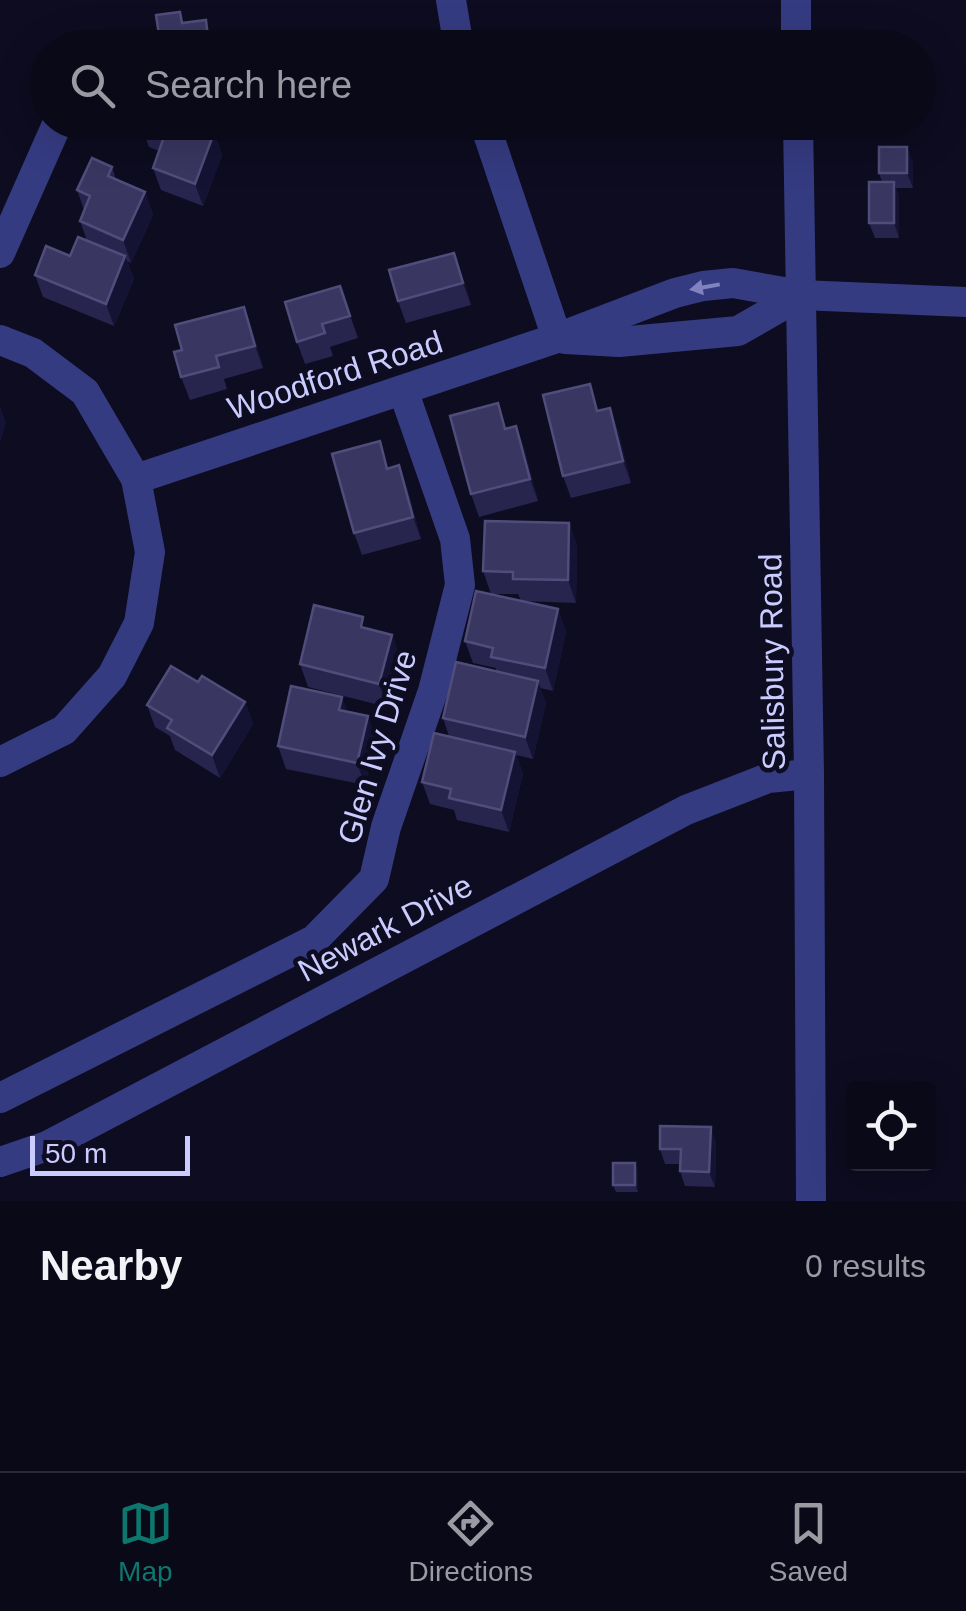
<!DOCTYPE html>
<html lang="en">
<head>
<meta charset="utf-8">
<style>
  body { margin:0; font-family:Arial,sans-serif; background:#181725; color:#f1f3f6 }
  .controls { position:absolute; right:30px; bottom:30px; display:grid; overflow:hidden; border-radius:10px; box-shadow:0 10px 40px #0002 }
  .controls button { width:90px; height:90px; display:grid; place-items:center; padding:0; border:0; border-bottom:2px solid #2a2a37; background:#0a0918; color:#f1f3f6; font:50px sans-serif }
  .scale { position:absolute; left:30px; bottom:25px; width:160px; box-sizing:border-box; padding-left:10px; border:5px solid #cacbff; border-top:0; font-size:28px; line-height:35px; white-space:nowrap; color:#cacbff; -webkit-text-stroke:8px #0d0c20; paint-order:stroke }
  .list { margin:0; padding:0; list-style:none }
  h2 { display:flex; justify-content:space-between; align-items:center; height:130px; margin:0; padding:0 40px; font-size:42px }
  h2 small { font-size:32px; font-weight:400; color:#999aa2 }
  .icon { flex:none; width:55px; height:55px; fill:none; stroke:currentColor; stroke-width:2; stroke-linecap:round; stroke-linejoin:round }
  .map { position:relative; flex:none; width:966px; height:1201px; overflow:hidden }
  .search { position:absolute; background:#0a0918; box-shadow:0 10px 40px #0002; left:30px; right:30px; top:30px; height:110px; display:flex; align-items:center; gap:25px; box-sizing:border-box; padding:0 35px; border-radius:55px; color:#999aa2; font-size:38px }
  .sheet { height:270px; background:#0a0918 }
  nav { display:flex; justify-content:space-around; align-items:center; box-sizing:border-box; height:140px; border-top:2px solid #2a2a37; background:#0a0918; font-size:28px; color:#999aa2 }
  nav a { display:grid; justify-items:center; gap:5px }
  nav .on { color:#0f766e }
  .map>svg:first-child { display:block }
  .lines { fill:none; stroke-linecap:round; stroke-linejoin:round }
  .minor { stroke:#353b81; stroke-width:30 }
  .wall { fill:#27244e }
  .shaded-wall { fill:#151334 }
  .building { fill:#393661; stroke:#504d7a; stroke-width:2.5 }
  .oneway { fill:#8083c0 }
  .labels { text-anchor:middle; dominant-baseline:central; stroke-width:9; stroke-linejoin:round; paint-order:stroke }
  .street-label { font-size:32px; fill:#cacbff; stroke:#0d0c20 }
</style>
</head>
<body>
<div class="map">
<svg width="966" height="1201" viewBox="0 0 966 1201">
  <rect width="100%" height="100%" fill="#0d0c20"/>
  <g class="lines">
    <g class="minor">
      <path d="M 451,0 L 459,48"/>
      <path d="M 796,0 L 796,48"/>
      <path d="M 484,122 L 557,338"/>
      <path d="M 798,122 L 809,774 L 811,1201"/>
      <path d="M 0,253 L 58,122"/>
      <path d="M 565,339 L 619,342 L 738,331 L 801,295"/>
      <path d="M 0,340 L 33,353 L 85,392 L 136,479 L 150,552 L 139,623 L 112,676 L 64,730 L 0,762"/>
      <path d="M 136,479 L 557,338 L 675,293 L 703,286 L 733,283 L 801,295 L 966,302"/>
      <path d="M 0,1098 L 314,940 L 374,879 L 386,827 L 433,691 L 460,585 L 455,539 L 403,390"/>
      <path d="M 0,1162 L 47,1146 L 686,810 L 768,778 L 809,774"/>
    </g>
  </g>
  <g class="wall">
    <path d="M 142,122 L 192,122 L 193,125 L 214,133 L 222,155 L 203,206 L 161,190 L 153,168 L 159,151 L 149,147 L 141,125 Z"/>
    <path d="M 913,162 L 913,188 L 896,188 L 899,197 L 899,238 L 875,238 L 869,223 L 882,182 L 879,173 Z"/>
    <path d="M 112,167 L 116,180 L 145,192 L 153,215 L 131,263 L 127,261 L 134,279 L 114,326 L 43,297 L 35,275 L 70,256 L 87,241 L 80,221 L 84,210 L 77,190 Z"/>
    <path d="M 462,275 L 471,305 L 406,323 L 398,301 Z"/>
    <path d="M 340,286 L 358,338 L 330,347 L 333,356 L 305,364 L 297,342 Z"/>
    <path d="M 244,307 L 252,329 L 263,368 L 224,379 L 227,389 L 190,400 L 181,377 L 182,350 Z"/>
    <path d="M 600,410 L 618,430 L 631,483 L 571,498 L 563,476 Z"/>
    <path d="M 516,426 L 524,448 L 538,501 L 479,517 L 471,494 L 507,428 Z"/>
    <path d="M 389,468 L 407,488 L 421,539 L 362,555 L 354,533 Z"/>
    <path d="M 569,523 L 577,545 L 576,603 L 521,601 L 558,609 L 566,632 L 553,691 L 540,688 L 546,703 L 533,759 L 516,755 L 523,774 L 509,832 L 457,820 L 454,810 L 430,804 L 422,782 L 449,736 L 443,718 L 496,671 L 496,668 L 473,663 L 465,641 L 521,601 L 518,594 L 491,594 L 483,571 Z"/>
    <path d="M 392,635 L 400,657 L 387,707 L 308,687 L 300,664 Z"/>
    <path d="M 198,682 L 245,702 L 253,724 L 220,778 L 175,750 L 170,736 L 155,727 L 147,705 Z"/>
    <path d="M 342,697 L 347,711 L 376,738 L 365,785 L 286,769 L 278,746 Z"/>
    <path d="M 716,1142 L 715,1187 L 685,1186 L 680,1171 L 680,1164 L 665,1164 L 660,1149 Z"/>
    <path d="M 638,1171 L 638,1192 L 616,1192 L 613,1185 Z"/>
  </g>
  <g class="shaded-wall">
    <path d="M 206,20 L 214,42 L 214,48 L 209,48 Z"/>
    <path d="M 214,133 L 222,155 L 203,206 L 195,184 Z"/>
    <path d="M 907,147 L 913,162 L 913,188 L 907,173 Z"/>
    <path d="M 894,182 L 899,197 L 899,238 L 894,223 Z"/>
    <path d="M 145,192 L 153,215 L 131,263 L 123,240 Z"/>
    <path d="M 454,253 L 462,275 L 471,305 L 463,283 Z"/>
    <path d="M 125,256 L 134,279 L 114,326 L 106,304 Z"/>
    <path d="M 244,307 L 252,329 L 263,368 L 255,346 Z"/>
    <path d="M 0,406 L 6,423 L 0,443 Z"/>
    <path d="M 610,408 L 618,430 L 631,483 L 623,461 Z"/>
    <path d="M 516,426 L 524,448 L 538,501 L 530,479 Z"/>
    <path d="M 399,465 L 407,488 L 421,539 L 413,517 Z"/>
    <path d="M 569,523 L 577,545 L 576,603 L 568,580 Z"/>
    <path d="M 558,609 L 566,632 L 553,691 L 545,668 Z"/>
    <path d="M 392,635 L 400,657 L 387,707 L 379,684 Z"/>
    <path d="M 538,681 L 546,703 L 533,759 L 525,737 Z"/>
    <path d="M 342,697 L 350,719 L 339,710 Z"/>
    <path d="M 245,702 L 253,724 L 220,778 L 212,755 Z"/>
    <path d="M 368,716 L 376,738 L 365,785 L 357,763 Z"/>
    <path d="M 515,752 L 523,774 L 509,832 L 501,810 Z"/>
    <path d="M 711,1127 L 716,1142 L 715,1187 L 709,1172 Z"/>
    <path d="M 635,1163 L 638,1171 L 638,1192 L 635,1185 Z"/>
  </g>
  <g class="building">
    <path d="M 180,12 L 182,23 L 206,20 L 209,48 L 161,48 L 156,15 Z"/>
    <path d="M 142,122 L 187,122 L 214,133 L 195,184 L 153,168 L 165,134 L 141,125 Z"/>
    <rect x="879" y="147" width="28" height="26"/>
    <path d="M 92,158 L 112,167 L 108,176 L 145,192 L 123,240 L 80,221 L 90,196 L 77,190 Z"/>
    <rect x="869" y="182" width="25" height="41"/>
    <path d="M 78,237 L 125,256 L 106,304 L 35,275 L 46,246 L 70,256 Z"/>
    <path d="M 454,253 L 463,283 L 398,301 L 389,270 Z"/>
    <path d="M 340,286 L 350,316 L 322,324 L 325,333 L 297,342 L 285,302 Z"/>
    <path d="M 244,307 L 255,346 L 216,356 L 219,367 L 181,377 L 174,352 L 182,350 L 175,325 Z"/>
    <path d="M 590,384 L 597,411 L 610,408 L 623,461 L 563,476 L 543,395 Z"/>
    <path d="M 498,403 L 505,429 L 516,426 L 530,479 L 471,494 L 450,416 Z"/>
    <path d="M 380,441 L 387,469 L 399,465 L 413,517 L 354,533 L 332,454 Z"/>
    <path d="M 485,521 L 569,523 L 568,580 L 513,579 L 513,572 L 483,571 Z"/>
    <path d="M 476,591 L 558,609 L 545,668 L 491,657 L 493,648 L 465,641 Z"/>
    <path d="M 314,605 L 363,617 L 361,627 L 392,635 L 379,684 L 300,664 Z"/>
    <path d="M 456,662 L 538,681 L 525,737 L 443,718 Z"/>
    <path d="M 171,666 L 198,682 L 202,676 L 245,702 L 212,755 L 167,728 L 172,720 L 147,705 Z"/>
    <path d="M 291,686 L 342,697 L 339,710 L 368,716 L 357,763 L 278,746 Z"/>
    <path d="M 434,733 L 515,752 L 501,810 L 449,798 L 451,789 L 422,782 Z"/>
    <path d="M 660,1126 L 711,1127 L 709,1172 L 680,1171 L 681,1149 L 660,1149 Z"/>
    <rect x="613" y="1163" width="22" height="22"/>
  </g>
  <defs><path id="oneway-solid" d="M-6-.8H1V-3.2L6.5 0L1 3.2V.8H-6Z" transform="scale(2.5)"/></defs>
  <use class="oneway" href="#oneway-solid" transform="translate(705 287) rotate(170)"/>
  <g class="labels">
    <g class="street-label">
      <text transform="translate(335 375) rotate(-18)">Woodford Road</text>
      <text transform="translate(772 662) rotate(-91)">Salisbury Road</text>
      <text transform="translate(377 747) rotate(-73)">Glen Ivy Drive</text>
      <text transform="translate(385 928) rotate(-28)">Newark Drive</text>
    </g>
  </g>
</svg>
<div class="controls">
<button><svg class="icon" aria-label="locate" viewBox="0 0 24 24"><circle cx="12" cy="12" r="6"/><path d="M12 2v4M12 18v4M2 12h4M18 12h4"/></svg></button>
</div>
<div class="scale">50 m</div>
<div class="search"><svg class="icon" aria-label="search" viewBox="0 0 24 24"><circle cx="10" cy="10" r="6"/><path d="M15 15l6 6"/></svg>Search here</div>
</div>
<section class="sheet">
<h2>Nearby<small>0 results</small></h2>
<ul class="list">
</ul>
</section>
<nav>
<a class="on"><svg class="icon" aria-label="map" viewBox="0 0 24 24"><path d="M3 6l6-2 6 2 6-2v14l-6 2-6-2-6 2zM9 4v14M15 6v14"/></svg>Map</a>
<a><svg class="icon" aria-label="directions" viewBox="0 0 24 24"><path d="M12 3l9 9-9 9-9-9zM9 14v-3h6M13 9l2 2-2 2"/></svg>Directions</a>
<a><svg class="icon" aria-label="saved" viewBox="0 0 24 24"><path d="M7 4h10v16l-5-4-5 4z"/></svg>Saved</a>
</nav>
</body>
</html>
